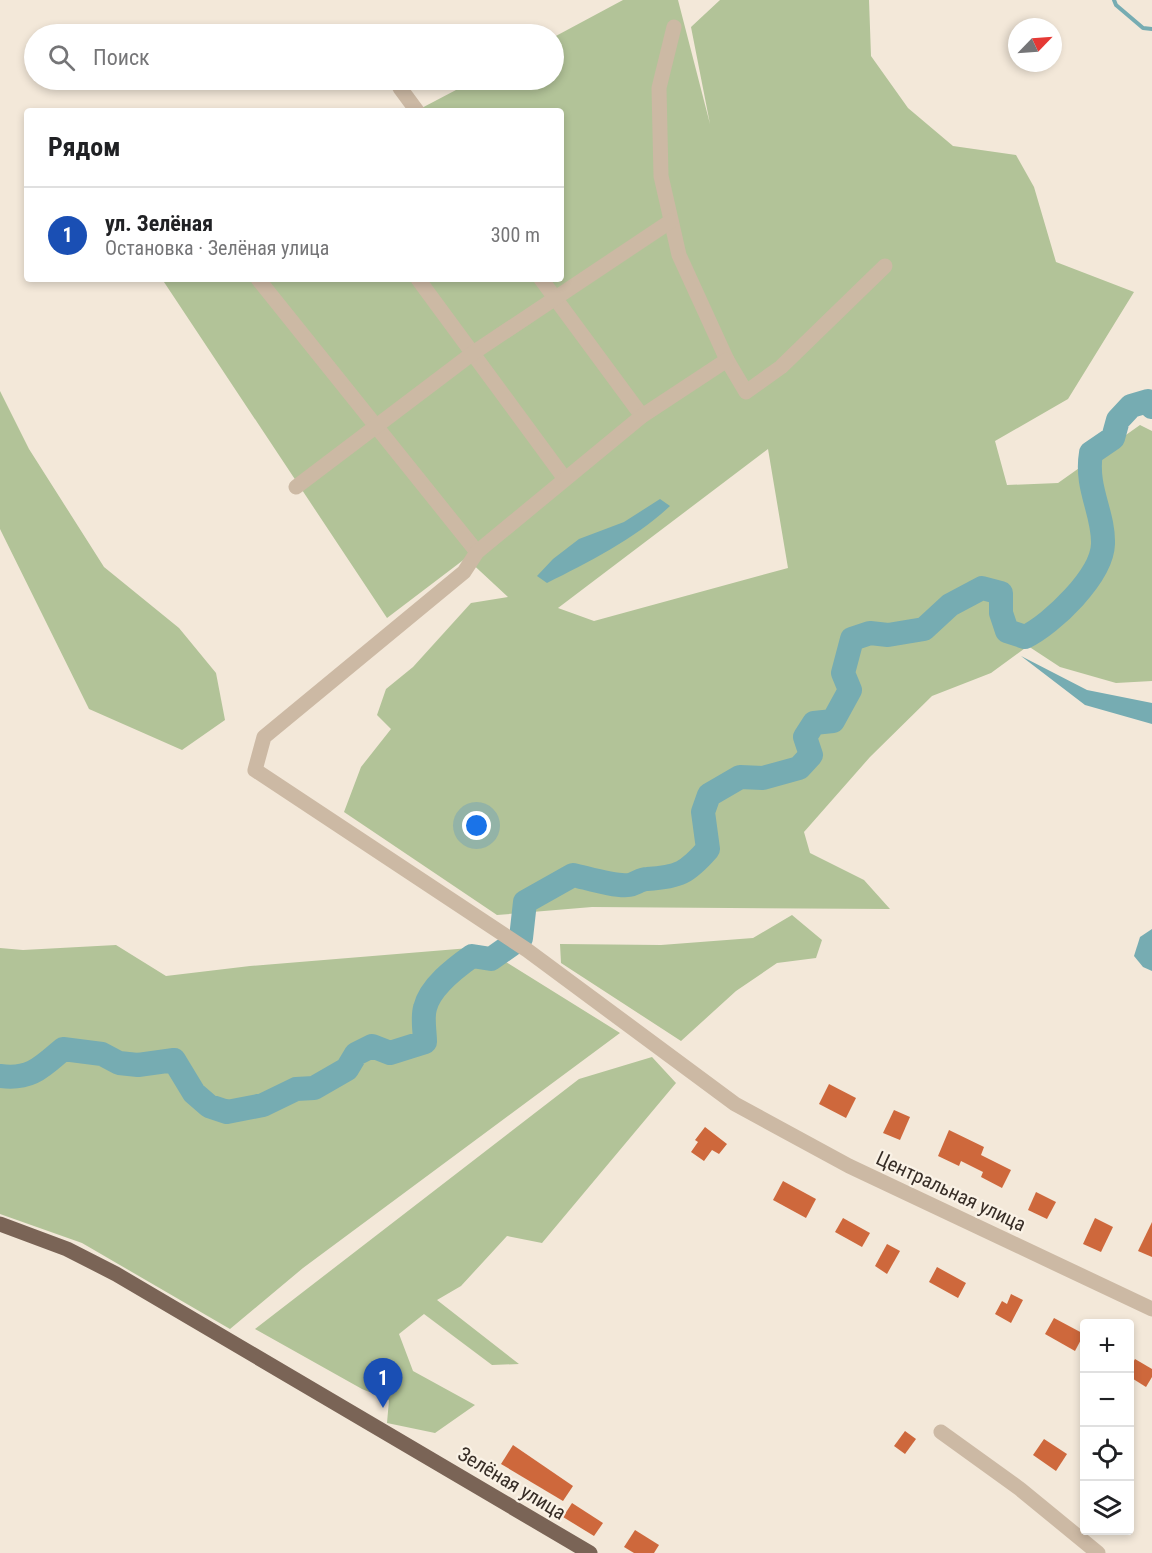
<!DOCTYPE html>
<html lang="ru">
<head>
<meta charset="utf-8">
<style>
  body { margin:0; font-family:"Roboto Condensed",sans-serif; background:#f2f2f2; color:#202124 }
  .controls { position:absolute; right:18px; bottom:18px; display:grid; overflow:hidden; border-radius:6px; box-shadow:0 3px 9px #0003 }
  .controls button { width:54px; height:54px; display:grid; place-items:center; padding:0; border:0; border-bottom:2px solid #e0e0e0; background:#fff; color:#202124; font:30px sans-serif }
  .compass { position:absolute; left:1008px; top:18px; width:54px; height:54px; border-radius:50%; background:#fff; box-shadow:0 3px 9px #0003; rotate:65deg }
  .you { position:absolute; left:477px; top:826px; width:21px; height:21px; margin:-15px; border:4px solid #fff; border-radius:50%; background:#1a73e8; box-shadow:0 0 0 9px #1a73e833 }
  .badge { display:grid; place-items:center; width:39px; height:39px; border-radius:50%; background:#b45309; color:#fff; font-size:20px; font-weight:700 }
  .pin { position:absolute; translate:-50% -50px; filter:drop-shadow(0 2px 3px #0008) }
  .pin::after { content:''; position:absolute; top:32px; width:21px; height:18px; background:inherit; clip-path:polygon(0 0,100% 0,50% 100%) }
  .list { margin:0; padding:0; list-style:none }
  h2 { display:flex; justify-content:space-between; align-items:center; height:78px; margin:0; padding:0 24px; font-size:26px }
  h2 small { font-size:20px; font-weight:400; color:#757577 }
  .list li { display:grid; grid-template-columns:39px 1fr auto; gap:18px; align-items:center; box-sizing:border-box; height:96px; padding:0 24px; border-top:2px solid #e0e0e0 }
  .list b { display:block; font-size:22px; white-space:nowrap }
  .list p { margin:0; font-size:20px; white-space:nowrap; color:#757577 }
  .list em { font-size:20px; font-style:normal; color:#757577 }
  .icon { flex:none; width:33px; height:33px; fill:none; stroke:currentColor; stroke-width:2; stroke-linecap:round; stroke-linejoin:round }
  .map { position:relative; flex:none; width:1152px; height:1553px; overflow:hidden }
  .search { position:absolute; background:#fff; box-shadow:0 3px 9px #0003; left:24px; top:24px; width:540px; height:66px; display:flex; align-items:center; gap:15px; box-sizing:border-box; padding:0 21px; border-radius:33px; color:#757577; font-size:22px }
  .panel { position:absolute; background:#fff; box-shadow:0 3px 9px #0003; left:24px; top:108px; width:540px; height:174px; border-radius:6px }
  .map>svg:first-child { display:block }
  .green { fill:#b2c398; fill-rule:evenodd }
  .water { fill:#76acb2 }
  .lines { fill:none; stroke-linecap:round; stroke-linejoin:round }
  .stream { stroke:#76acb2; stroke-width:4 }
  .river { stroke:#76acb2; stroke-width:24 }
  .building { fill:#ce683c }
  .minor { stroke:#ccb9a4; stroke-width:15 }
  .major { stroke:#7a6456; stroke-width:15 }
  .labels { text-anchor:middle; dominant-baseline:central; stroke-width:4.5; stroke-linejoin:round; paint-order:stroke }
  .street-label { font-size:20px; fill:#372d26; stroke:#faf2e6 }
</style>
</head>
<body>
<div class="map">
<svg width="1152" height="1553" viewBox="0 0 1152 1553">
  <rect width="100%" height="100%" fill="#f3e8d9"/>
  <g class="green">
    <path d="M 623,0 L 678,0 L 710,124 L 691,27 L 720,0 L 869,0 L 871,56 L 908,108 L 953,146 L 1016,155 L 1034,187 L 1056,262 L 1134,292 L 1068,399 L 995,441 L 1007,485 L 1058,483 L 1140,425 L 1152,431 L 1152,681 L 1116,683 L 1060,667 L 1028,646 L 991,673 L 932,696 L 870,757 L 804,832 L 810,853 L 864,880 L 890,909 L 592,907 L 497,915 L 344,812 L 361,767 L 391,729 L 377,715 L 386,689 L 413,667 L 471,603 L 508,597 L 466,558 L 387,618 L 162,279 L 561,279 L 561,111 L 416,111 L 475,80 L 554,80 L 554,37 ZM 768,449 L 788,568 L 594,621 L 558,608 Z"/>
    <path d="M 0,391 L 29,449 L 104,567 L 179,628 L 216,673 L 225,720 L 182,750 L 89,709 L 0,529 Z"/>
    <path d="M 792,915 L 822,940 L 816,958 L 777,963 L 736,991 L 681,1041 L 561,963 L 560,944 L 661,945 L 753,938 Z"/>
    <path d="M 116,945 L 166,976 L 250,966 L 482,947 L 620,1033 L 303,1268 L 230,1329 L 82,1243 L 0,1214 L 0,948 L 23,950 Z"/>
    <path d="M 652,1057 L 676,1083 L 542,1243 L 507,1236 L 461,1286 L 437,1300 L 519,1364 L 492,1365 L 424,1314 L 399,1334 L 413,1371 L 475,1405 L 435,1433 L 387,1423 L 389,1400 L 362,1389 L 255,1329 L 579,1079 Z"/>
  </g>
  <g class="water">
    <path d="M 660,499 L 670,506 C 636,538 589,562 547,583 L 537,576 L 553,559 L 579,539 L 624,522 Z"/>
    <path d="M 1021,656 L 1087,690 L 1152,703 L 1152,724 L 1085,705 Z"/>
    <path d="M 1152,929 L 1152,971 L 1143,967 L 1134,956 L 1140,937 Z"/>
  </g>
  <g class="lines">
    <path class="stream" d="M 1114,0 L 1116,5 L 1143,28 L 1152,29"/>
    <path class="river" d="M 0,1076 C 30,1080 41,1068 63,1049 L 102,1054 L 119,1063 L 138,1065 L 174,1060 L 194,1093 L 209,1106 L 227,1112 L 263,1105 L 296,1089 L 314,1088 L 347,1069 L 356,1054 L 372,1046 L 390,1053 L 425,1042 C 425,1032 422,1018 425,1008 C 430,987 455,968 472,956 L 491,959 L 521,938 L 525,902 L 573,875 C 587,878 616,887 629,885 C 635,884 641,879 647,879 C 679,877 687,873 708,849 L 703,812 L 709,795 L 740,777 L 763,778 L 799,768 L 811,755 L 805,737 L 814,723 L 833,721 L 850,690 L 843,673 L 852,639 L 870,633 L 888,635 L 924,629 L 950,605 L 982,588 L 1001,593 L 1001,613 L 1007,631 L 1025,637 C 1052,624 1102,576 1103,544 C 1104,513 1085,488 1091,453 L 1113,438 L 1118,420 L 1131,406 L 1148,401 L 1152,407"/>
  </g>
  <g class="building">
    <path d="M 829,1084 L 856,1098 L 846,1118 L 819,1104 Z"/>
    <path d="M 894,1110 L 910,1117 L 900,1140 L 883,1133 Z"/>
    <path d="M 705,1127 L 727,1144 L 719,1154 L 712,1150 L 704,1161 L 691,1152 L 698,1142 L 695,1140 Z"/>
    <path d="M 949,1130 L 984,1147 L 981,1155 L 1011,1170 L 1002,1188 L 981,1177 L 983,1172 L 961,1161 L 959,1166 L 938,1156 Z"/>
    <path d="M 783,1181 L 816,1199 L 806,1218 L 773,1200 Z"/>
    <path d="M 1036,1192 L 1056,1202 L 1047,1219 L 1028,1210 Z"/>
    <path d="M 843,1218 L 870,1233 L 862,1247 L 835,1232 Z"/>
    <path d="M 1095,1218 L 1113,1227 L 1101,1252 L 1083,1244 Z"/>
    <path d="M 1152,1222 L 1152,1257 L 1138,1251 Z"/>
    <path d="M 887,1244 L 900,1251 L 887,1274 L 875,1266 Z"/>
    <path d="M 937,1267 L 966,1283 L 958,1298 L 929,1282 Z"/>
    <path d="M 1011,1294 L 1023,1300 L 1011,1323 L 995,1314 L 1002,1301 L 1007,1304 Z"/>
    <path d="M 1054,1318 L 1084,1334 L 1075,1351 L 1045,1334 Z"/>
    <path d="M 1135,1359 L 1152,1369 L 1152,1377 L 1146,1387 L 1130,1377 L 1130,1368 Z"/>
    <path d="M 905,1431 L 916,1439 L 905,1454 L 894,1446 Z"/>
    <path d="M 1044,1439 L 1067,1454 L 1056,1471 L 1033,1455 Z"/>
    <path d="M 513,1445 L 573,1486 L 563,1501 L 501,1464 Z"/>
    <path d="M 572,1503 L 603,1523 L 594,1536 L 563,1517 Z"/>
    <path d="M 635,1530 L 659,1545 L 654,1553 L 634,1553 L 624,1547 Z"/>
  </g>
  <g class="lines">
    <g class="minor">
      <path d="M 674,27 L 659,88 L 661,176 L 679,255 L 727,360 L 746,392 L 781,367 L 885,266"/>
      <path d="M 400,88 L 417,111"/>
      <path d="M 258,279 L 477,552"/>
      <path d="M 418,279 L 565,479"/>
      <path d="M 541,279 L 642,416"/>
      <path d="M 727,360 L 642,416 L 477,552 L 464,572 L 264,737 L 255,770 L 527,950 L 735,1104 L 849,1166 L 1152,1309"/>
      <path d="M 296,487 L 473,353 L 671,221"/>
      <path d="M 941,1432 L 1020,1489 L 1098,1553"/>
    </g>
    <path class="major" d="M 0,1224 L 67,1249 L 116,1274 L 590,1553"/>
  </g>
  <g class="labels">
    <g class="street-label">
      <text transform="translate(951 1191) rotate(25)">Центральная улица</text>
      <text transform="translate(512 1483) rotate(31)">Зелёная улица</text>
    </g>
  </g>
</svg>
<div class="controls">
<button>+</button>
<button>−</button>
<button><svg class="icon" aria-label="locate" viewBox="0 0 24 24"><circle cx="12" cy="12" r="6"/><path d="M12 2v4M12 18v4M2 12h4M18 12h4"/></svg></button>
<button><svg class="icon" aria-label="layers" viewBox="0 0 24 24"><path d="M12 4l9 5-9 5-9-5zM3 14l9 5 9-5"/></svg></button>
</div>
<svg class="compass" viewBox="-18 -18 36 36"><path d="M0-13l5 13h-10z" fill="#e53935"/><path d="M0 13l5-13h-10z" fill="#757577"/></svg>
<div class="you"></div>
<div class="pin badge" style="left:383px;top:1408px;background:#1a4fb4">1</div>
<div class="search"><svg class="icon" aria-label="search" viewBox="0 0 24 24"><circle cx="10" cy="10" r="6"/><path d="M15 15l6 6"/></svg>Поиск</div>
<section class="panel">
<h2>Рядом<small></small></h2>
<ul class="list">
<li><span class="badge" style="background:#1a4fb4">1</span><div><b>ул. Зелёная</b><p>Остановка · Зелёная улица</p></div><em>300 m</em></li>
</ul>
</section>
</div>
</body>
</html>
